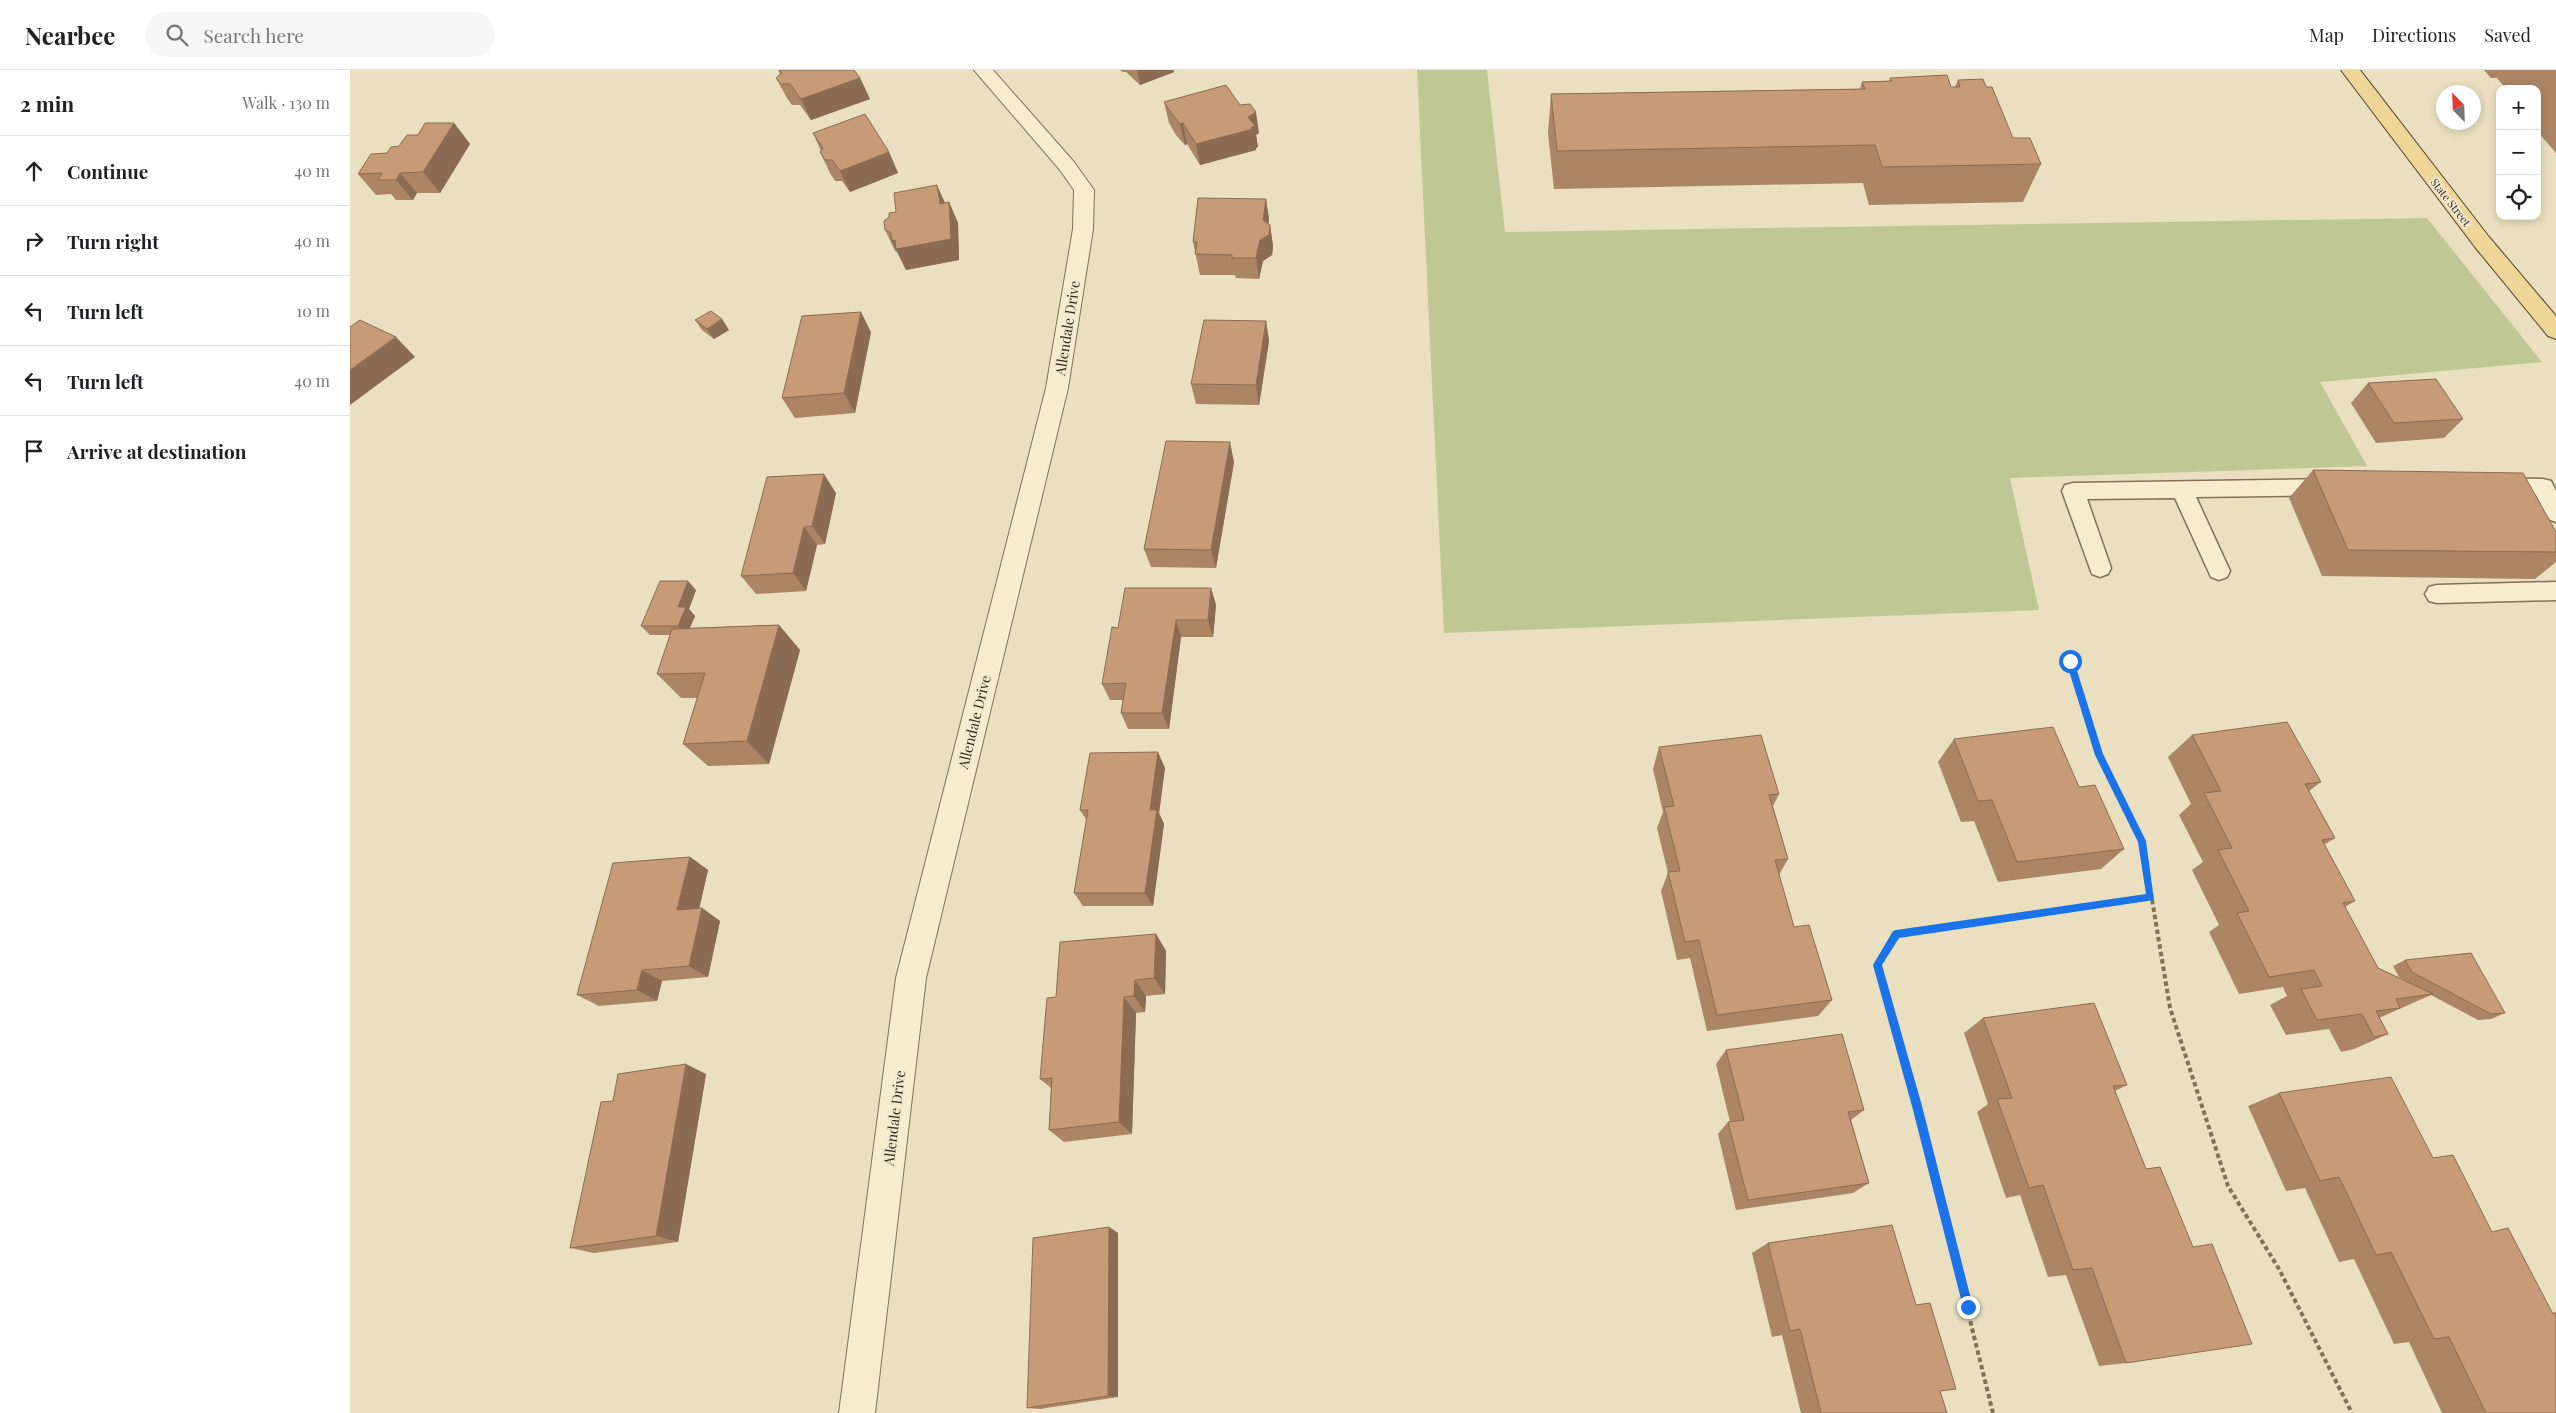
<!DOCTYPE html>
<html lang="en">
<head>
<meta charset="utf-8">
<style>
  body { margin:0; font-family:"Playfair Display",serif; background:#f6f6f6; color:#202124 }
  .controls { position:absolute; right:15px; top:15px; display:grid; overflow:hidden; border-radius:10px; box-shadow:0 2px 8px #0003 }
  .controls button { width:45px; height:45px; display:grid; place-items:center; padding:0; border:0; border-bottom:1px solid #e0e0e0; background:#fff; color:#202124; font:25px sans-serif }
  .compass { position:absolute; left:2086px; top:15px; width:45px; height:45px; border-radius:50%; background:#fff; box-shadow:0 2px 8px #0003; rotate:337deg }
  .stop { position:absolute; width:15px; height:15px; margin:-11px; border:4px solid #1a73e8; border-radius:50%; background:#fff }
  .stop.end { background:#1a73e8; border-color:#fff; box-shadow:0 1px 5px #0008 }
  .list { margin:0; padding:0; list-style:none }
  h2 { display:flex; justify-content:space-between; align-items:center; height:65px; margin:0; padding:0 20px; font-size:21px }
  h2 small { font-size:16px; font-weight:400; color:#757577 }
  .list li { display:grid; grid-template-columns:32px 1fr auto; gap:15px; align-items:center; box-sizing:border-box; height:70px; padding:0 20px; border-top:1px solid #e0e0e0 }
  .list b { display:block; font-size:19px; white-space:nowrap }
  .list em { font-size:16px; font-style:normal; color:#757577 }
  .icon { flex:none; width:28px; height:28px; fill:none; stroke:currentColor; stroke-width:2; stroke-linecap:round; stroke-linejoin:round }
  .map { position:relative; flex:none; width:2206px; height:1343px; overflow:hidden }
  header { display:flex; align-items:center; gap:30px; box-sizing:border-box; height:70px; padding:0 25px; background:#fff; border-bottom:1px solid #e0e0e0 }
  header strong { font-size:24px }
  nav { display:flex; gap:28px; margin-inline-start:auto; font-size:18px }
  .search { width:350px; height:45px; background:#f6f6f6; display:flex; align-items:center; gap:12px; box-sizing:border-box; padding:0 18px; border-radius:28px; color:#757577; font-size:19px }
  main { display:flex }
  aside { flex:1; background:#fff }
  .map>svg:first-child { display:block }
  .green { fill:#bfc794 }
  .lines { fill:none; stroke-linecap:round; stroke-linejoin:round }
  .service-casing { stroke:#827059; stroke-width:3 }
  .minor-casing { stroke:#827059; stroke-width:2 }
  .primary-casing { stroke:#503f2d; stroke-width:2 }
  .path-far1 { stroke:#827059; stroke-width:3; stroke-dasharray:4 2.5; stroke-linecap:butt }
  .path { stroke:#827059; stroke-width:4; stroke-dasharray:4.5 3; stroke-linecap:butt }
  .service { fill:#f6edd1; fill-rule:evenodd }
  .minor { fill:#f6edd1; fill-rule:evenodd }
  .primary { fill:#edd698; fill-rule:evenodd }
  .wall { fill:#ab8566 }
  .shaded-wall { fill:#8b6c53 }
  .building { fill:#c79b77; stroke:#8b6c53 }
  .route { fill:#1a73e8 }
  .labels { text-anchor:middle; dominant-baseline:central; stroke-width:4; stroke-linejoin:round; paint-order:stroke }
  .far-street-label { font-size:11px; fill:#32281c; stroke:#f2e9ce }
  .street-label { font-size:14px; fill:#32281c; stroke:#f2e9ce }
</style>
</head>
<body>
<header>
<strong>Nearbee</strong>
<div class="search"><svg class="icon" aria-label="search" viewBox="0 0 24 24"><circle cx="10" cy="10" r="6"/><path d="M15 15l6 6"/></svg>Search here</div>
<nav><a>Map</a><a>Directions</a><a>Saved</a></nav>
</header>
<main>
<aside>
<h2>2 min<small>Walk · 130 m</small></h2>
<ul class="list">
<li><svg class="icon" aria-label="ahead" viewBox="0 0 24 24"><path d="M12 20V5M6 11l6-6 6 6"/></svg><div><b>Continue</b></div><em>40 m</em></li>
<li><svg class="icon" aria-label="right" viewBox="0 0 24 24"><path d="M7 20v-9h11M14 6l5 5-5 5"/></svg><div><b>Turn right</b></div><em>40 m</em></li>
<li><svg class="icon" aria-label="left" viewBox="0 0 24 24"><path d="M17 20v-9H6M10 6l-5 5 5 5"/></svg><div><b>Turn left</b></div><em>10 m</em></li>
<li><svg class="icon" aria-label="left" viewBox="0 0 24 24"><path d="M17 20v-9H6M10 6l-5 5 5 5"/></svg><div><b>Turn left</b></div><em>40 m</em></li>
<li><svg class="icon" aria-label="arrive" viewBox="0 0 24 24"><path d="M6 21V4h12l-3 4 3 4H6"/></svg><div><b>Arrive at destination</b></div></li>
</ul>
</aside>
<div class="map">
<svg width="2206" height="1343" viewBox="0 0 2206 1343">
  <rect width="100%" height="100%" fill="#eadfbf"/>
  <path class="green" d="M 1067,0 L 1137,0 L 1155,162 L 2077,148 L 2192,292 L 1970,312 L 2017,396 L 1660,408 L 1689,540 L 1094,563 Z"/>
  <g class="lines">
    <defs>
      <g id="service">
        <path d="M 2148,408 L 2193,409 L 2201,411 L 2206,421 L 2206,452 L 2198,449 L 2186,425 L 2148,424 L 2140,422 L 2137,416 L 2140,410 Z"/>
        <path d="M 1983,409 L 1991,411 L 1994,417 L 1991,423 L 1983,425 L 1846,427 L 1880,501 L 1877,507 L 1869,510 L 1861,507 L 1825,428 L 1737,429 L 1761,498 L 1758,504 L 1750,507 L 1742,504 L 1712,421 L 1715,415 L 1723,413 Z"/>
        <path d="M 2206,512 L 2206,530 L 2087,533 L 2079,531 L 2075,524 L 2079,517 L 2087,515 Z"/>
      </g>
      <path id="minor" d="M 624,0 L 643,0 L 724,92 L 744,120 L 743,159 L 718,318 L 576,908 L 525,1343 L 489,1343 L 546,908 L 696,318 L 723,159 L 724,120 L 710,100 Z"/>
      <path id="primary" d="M 1991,0 L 2010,0 L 2139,167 L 2206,246 L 2206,269 L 2198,266 L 2125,177 Z"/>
    </defs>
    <use href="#service" class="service-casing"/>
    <use href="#minor" class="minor-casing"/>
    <use href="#primary" class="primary-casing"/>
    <path class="path-far1" d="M 1720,591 L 1749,685 L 1792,771 L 1796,794"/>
    <g class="path">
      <path d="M 1796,793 L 1820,938 L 1878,1116 L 1929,1199 L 2002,1343"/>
      <path d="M 1643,1343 L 1567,1036 L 1527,895 L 1546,864 L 1801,828"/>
    </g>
    <use href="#service" class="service"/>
    <use href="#minor" class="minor"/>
    <use href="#primary" class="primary"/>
  </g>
  <g class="wall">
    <path d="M 428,0 L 504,0 L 510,8 L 520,29 L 461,50 L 450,35 L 442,35 L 437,28 L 426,8 L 430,4 Z"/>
    <path d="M 770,0 L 823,0 L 824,2 L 790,15 L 776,2 L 773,2 Z"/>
    <path d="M 2134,0 L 2206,0 L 2206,83 L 2187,61 L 2187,19 L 2156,19 L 2147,8 L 2141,8 Z"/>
    <path d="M 1540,8 L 1601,17 L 1605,17 L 1608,10 L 1636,17 L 1663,68 L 1691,94 L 1673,132 L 1519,135 L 1513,113 L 1204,119 L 1198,63 L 1201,24 L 1510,19 L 1512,12 L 1539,11 Z"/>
    <path d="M 814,32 L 909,63 L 906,65 L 908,77 L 906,78 L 906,80 L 850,95 L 837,74 L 835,75 L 826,65 L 819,53 Z"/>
    <path d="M 104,53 L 120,74 L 90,123 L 67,123 L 63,130 L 46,130 L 41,124 L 26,125 L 8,104 L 37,83 L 68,65 Z"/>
    <path d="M 463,63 L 539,82 L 548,103 L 500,122 L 492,111 L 485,111 L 480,103 L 470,82 L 471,81 Z"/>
    <path d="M 916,129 L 919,149 L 918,154 L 920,155 L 923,176 L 922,185 L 913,191 L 909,209 L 886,208 L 885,205 L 850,205 L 843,172 Z"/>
    <path d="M 599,132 L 608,153 L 609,190 L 556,200 L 547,182 L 545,181 L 535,160 L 595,133 Z"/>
    <path d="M 345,250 L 379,260 L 364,269 L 352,260 Z"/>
    <path d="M 916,251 L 919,271 L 909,335 L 846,334 L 841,314 Z"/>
    <path d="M 521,262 L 505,343 L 445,348 L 432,328 Z"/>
    <path d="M 2018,313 L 2113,349 L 2094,368 L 2026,373 L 2001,333 Z"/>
    <path d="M 884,392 L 866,498 L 801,497 L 794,479 Z"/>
    <path d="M 1963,400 L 2206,462 L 2206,492 L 2185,509 L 1972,506 L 1939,428 Z"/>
    <path d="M 486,423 L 475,474 L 467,475 L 456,521 L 406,524 L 391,506 Z"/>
    <path d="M 861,518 L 866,535 L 863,567 L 831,567 L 819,659 L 778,659 L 771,643 L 773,630 L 760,630 L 752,614 L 768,558 Z"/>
    <path d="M 346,520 L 339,539 L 345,546 L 339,558 L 429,555 L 450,580 L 419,694 L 358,696 L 333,674 L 347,628 L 331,628 L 307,604 L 320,565 L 300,565 L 291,556 Z"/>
    <path d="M 1842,665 L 1971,712 L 1959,721 L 1985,768 L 1974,775 L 2005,831 L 1995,837 L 2028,898 L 2058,912 L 2049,907 L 2043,896 L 2055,890 L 2155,943 L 2141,949 L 2128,950 L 2081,925 L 2029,948 L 2038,964 L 2004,979 L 1991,982 L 1979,959 L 1936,965 L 1920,935 L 1937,926 L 1933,917 L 1889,924 L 1859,862 L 1869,855 L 1842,800 L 1853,792 L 1829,745 L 1841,734 L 1818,687 Z"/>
    <path d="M 1604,669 L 1729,717 L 1774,779 L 1751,799 L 1648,812 L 1624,751 L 1611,752 L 1588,692 Z"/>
    <path d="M 1309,677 L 1429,724 L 1423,736 L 1438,789 L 1429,805 L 1444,857 L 1482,930 L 1468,946 L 1357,961 L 1340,888 L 1327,890 L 1311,821 L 1318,803 L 1307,758 L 1313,742 L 1303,699 Z"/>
    <path d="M 815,698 L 809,743 L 814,754 L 803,836 L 733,836 L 724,823 L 737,751 L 730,740 Z"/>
    <path d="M 340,787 L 358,800 L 349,838 L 352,838 L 370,851 L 358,907 L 312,911 L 307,931 L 249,936 L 227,925 Z"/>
    <path d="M 806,864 L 816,881 L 815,924 L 796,926 L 795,942 L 786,943 L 782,1064 L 714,1072 L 699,1060 L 701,1018 L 690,1009 Z"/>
    <path d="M 1633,948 L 1777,1015 L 1765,1021 L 1776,1293 L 1749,1296 L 1716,1205 L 1698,1207 L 1670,1125 L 1656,1128 L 1627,1042 L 1638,1034 L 1614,963 Z"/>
    <path d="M 1376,980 L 1514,1040 L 1501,1050 L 1519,1113 L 1503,1123 L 1386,1140 L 1368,1064 L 1378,1052 L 1380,1052 L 1366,994 Z"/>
    <path d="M 356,1004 L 328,1172 L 244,1183 L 220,1178 L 263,1031 Z"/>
    <path d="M 1929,1023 L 2083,1088 L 2142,1162 L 2202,1243 L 2206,1242 L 2206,1343 L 2092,1343 L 2059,1272 L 2044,1274 L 2004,1189 L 1989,1192 L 1955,1118 L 1936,1121 L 1898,1036 Z"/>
    <path d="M 759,1157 L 768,1163 L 768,1327 L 690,1339 L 677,1338 Z"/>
    <path d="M 1418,1173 L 1590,1321 L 1597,1343 L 1451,1343 L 1432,1265 L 1422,1267 L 1402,1183 Z"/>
  </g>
  <g class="shaded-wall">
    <path d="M 787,0 L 823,0 L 824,2 L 790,15 Z"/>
    <path d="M 510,8 L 520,29 L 461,50 L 451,29 Z"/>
    <path d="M 906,42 L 909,63 L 906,65 L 908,77 L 906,78 L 906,80 L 850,95 L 846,74 L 898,47 Z"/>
    <path d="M 104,53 L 120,74 L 90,123 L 73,102 Z"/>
    <path d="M 833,53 L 837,74 L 835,75 L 830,54 Z"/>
    <path d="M 539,82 L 548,103 L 500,122 L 490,101 Z"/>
    <path d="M 50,103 L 67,123 L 63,130 L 46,110 Z"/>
    <path d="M 587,115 L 596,135 L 590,134 Z"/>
    <path d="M 916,129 L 919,149 L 917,166 L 920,155 L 923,176 L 922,185 L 913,191 L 909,209 L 906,188 L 910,170 Z"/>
    <path d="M 599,132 L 608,153 L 609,190 L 556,200 L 542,171 L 545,170 Z"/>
    <path d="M 511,242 L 521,262 L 505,343 L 494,323 Z"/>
    <path d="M 372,249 L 379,260 L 364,269 L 357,259 Z"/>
    <path d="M 916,251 L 919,271 L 909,335 L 906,315 Z"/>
    <path d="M 46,267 L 65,287 L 0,335 L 0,300 Z"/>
    <path d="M 880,372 L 884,392 L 866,498 L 861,480 Z"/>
    <path d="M 474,404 L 486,423 L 475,474 L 462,456 Z"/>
    <path d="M 454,457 L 467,475 L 456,521 L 443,503 Z"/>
    <path d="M 338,511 L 346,520 L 339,539 L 345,546 L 337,565 L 328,556 L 328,537 Z"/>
    <path d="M 861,518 L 866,535 L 863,567 L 858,550 Z"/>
    <path d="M 826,550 L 831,567 L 819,659 L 812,643 Z"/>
    <path d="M 429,555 L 450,580 L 419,694 L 397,671 Z"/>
    <path d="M 808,682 L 815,698 L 809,743 L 814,754 L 803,836 L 795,823 L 800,740 Z"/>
    <path d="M 340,787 L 358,800 L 346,853 L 327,840 Z"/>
    <path d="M 352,838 L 370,851 L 358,907 L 339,896 Z"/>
    <path d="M 806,864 L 816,881 L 815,924 L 804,908 Z"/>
    <path d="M 292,900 L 312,911 L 307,931 L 287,920 Z"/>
    <path d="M 785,910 L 796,926 L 795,942 L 784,926 Z"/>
    <path d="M 774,927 L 786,943 L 782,1064 L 769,1052 Z"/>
    <path d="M 336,994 L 356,1004 L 328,1172 L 306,1166 Z"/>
    <path d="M 759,1157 L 768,1163 L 768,1327 L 758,1326 Z"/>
  </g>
  <g class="building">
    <path d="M 430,0 L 504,0 L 510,8 L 451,29 L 440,14 L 431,14 L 426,8 L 432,3 Z"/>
    <path d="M 1597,5 L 1601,17 L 1610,17 L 1608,10 L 1633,9 L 1636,17 L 1642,17 L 1663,68 L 1680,68 L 1691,94 L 1532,97 L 1525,75 L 1207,81 L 1201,24 L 1515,19 L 1512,12 L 1542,11 L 1540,8 Z"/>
    <path d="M 876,15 L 890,35 L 900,34 L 906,42 L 898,47 L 905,56 L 901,58 L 903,59 L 846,74 L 833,53 L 830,54 L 822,44 L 814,32 Z"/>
    <path d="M 515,44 L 539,82 L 490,101 L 482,90 L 475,90 L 470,82 L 473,78 L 463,63 Z"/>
    <path d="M 75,53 L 104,53 L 73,102 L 50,103 L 46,110 L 28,110 L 32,103 L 8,104 L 21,84 L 37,83 L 41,77 L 49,76 L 57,65 L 68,65 Z"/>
    <path d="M 587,115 L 590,134 L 599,132 L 601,169 L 546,179 L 545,170 L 542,171 L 541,163 L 535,160 L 534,151 L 539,147 L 539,143 L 546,142 L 544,123 Z"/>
    <path d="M 848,128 L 916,129 L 913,150 L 920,155 L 919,165 L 910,170 L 906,188 L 882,188 L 882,185 L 845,184 L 847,172 L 843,172 Z"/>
    <path d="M 361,241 L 372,249 L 357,259 L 345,250 Z"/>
    <path d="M 511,242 L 494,323 L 432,328 L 452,246 Z"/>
    <path d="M 10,250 L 46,267 L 0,300 L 0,257 Z"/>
    <path d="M 854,250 L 916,251 L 906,315 L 841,314 Z"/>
    <path d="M 2086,309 L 2113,349 L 2044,353 L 2018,313 Z"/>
    <path d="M 816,371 L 880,372 L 861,480 L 794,479 Z"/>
    <path d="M 1963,400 L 2173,403 L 2206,462 L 2206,482 L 1998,480 Z"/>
    <path d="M 474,404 L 462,456 L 454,457 L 443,503 L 391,506 L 417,407 Z"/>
    <path d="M 310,511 L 338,511 L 328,537 L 336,537 L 328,556 L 291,556 Z"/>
    <path d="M 775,518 L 861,518 L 858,550 L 826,550 L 812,643 L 771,643 L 776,613 L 752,614 L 762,557 L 768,558 Z"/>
    <path d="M 429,555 L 397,671 L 333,674 L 355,603 L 307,604 L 322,559 Z"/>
    <path d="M 1937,652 L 1971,712 L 1955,714 L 1985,768 L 1972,770 L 2005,831 L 1993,833 L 2028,898 L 2083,924 L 2046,929 L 2050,938 L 2026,941 L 2038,964 L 2024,967 L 2012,944 L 1967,950 L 1951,919 L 1972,916 L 1964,900 L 1919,907 L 1887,843 L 1899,841 L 1868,780 L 1882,778 L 1854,723 L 1871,721 L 1842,665 Z"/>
    <path d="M 1703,657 L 1729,717 L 1745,715 L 1774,779 L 1667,792 L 1642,730 L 1628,731 L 1604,669 Z"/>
    <path d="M 1411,665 L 1429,724 L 1419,725 L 1438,789 L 1425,790 L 1444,857 L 1459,855 L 1482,930 L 1367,945 L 1349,870 L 1335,872 L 1318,802 L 1330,801 L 1314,737 L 1324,736 L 1309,677 Z"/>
    <path d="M 808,682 L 800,740 L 807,740 L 795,823 L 724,823 L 738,740 L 730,740 L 740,683 Z"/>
    <path d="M 340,787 L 327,840 L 352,838 L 339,896 L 292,900 L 287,920 L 227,925 L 263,793 Z"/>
    <path d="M 806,864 L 804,908 L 785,910 L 784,926 L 774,927 L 769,1052 L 699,1060 L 702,1008 L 690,1009 L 697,928 L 706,927 L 710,872 Z"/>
    <path d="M 2121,883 L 2155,943 L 2141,944 L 2062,902 L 2055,890 Z"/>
    <path d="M 1744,933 L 1777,1015 L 1763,1016 L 1796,1099 L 1810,1097 L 1843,1177 L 1862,1174 L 1902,1274 L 1776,1293 L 1742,1198 L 1723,1200 L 1693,1115 L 1679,1118 L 1647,1029 L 1662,1028 L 1633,948 Z"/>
    <path d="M 1492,964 L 1514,1040 L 1498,1042 L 1519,1113 L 1398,1130 L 1378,1052 L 1394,1050 L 1376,980 Z"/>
    <path d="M 336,994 L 306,1166 L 220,1178 L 251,1032 L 263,1031 L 268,1004 Z"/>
    <path d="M 2041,1007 L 2083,1088 L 2103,1085 L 2142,1162 L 2158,1158 L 2203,1244 L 2206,1243 L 2206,1343 L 2136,1343 L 2099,1267 L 2084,1269 L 2041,1182 L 2026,1185 L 1989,1107 L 1970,1111 L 1929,1023 Z"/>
    <path d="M 1542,1155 L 1566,1235 L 1580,1233 L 1606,1319 L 1590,1321 L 1597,1343 L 1470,1343 L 1471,1343 L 1450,1259 L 1440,1261 L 1418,1173 Z"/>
    <path d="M 759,1157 L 758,1326 L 677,1338 L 683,1168 Z"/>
  </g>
  <path class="route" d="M 1720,587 L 1724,591 L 1753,684 L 1796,771 L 1804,830 L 1549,868 L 1532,895 L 1572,1036 L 1623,1237 L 1618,1242 L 1613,1237 L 1562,1036 L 1523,895 L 1543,861 L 1546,860 L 1796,824 L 1788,772 L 1745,685 L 1716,591 Z"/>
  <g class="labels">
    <g class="far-street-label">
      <text transform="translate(2101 132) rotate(52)">State Street</text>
    </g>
    <g class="street-label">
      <text transform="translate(717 258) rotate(-81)">Allendale Drive</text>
      <text transform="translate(624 652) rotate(-76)">Allendale Drive</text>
      <text transform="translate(544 1048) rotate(-83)">Allendale Drive</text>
    </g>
  </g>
</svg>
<div class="controls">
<button>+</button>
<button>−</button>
<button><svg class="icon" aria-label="locate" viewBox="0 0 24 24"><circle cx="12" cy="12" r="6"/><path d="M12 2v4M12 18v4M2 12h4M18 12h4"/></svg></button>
</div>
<svg class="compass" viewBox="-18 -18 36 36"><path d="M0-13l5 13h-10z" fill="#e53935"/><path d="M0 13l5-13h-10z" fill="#757577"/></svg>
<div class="stop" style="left:1720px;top:591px"></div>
<div class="stop end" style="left:1618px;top:1237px"></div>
</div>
</main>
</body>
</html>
